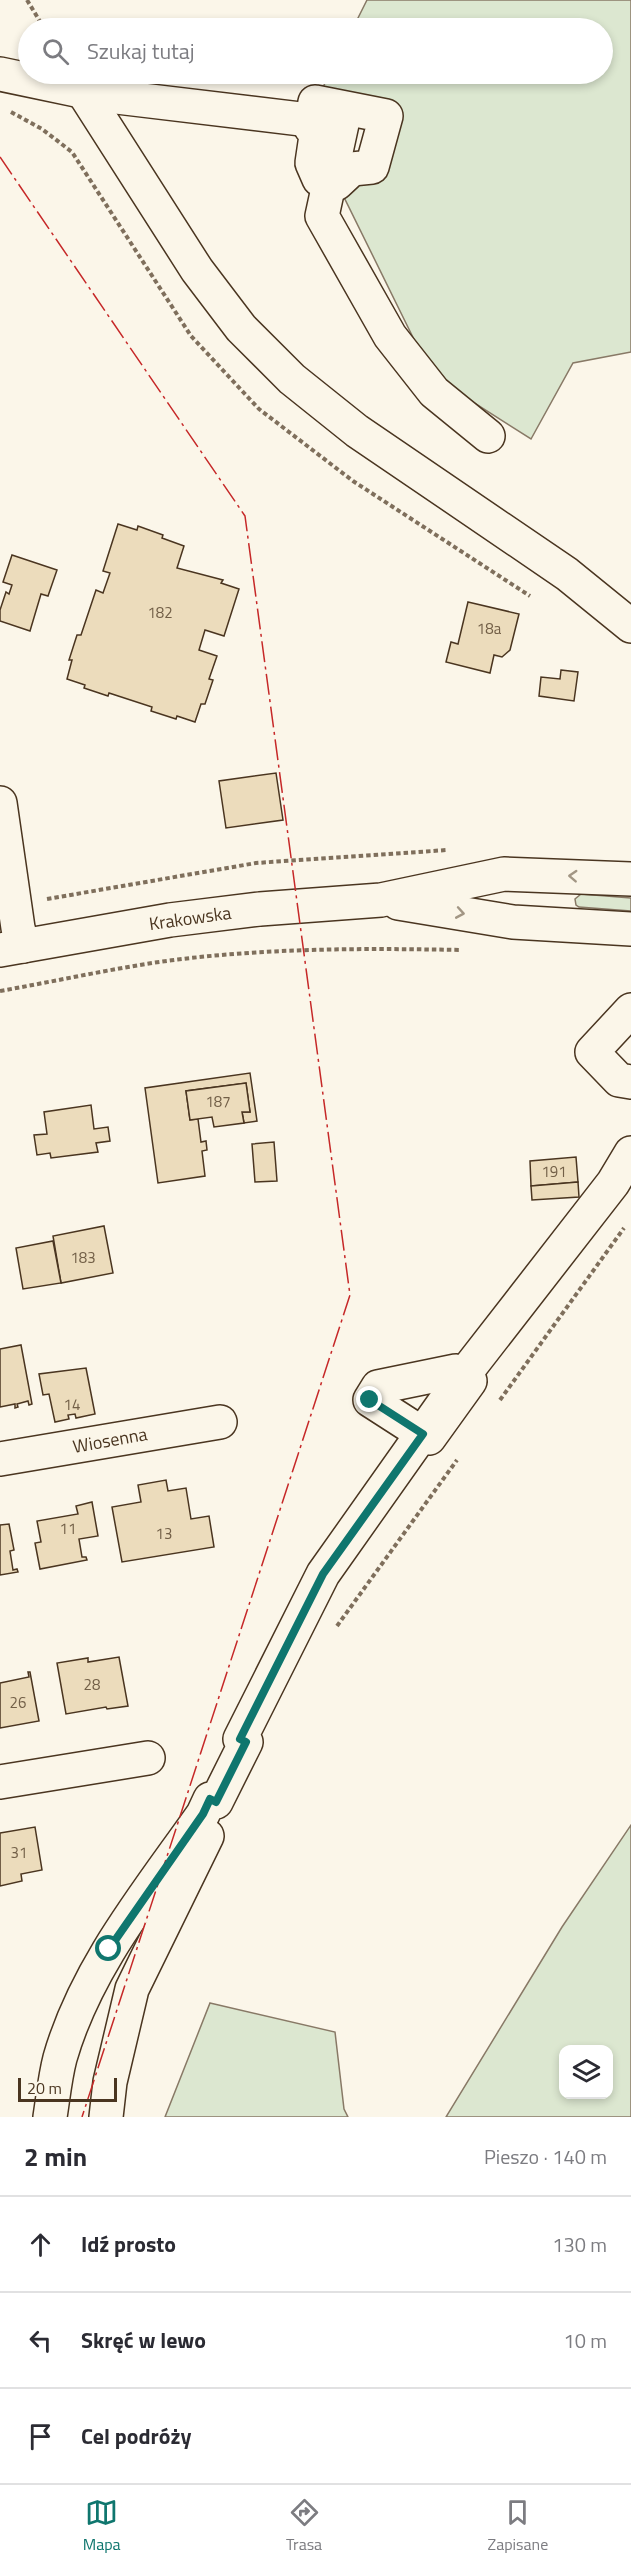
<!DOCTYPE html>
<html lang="pl">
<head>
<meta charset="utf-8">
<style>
  body { margin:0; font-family:"Titillium Web",sans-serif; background:#f7f7f7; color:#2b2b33 }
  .controls { position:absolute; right:18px; bottom:18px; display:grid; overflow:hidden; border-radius:12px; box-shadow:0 3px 9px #0003 }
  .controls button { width:54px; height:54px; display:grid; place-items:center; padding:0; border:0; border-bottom:2px solid #e1e1e2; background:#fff; color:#2b2b33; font:30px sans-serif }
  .scale { position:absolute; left:18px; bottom:15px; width:99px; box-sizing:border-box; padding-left:6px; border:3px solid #4a3520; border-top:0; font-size:16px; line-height:21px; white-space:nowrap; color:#4a3520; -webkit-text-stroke:4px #fbf6e9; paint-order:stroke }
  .stop { position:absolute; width:18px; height:18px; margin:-14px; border:4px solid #0f766e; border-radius:50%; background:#fff }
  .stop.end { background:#0f766e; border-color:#fff; box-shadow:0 2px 6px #0008 }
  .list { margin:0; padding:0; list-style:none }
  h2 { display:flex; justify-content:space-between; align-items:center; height:78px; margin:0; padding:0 24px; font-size:26px }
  h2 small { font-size:20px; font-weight:400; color:#7c7c81 }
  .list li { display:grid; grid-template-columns:39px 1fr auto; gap:18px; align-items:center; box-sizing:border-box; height:96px; padding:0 24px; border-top:2px solid #e1e1e2 }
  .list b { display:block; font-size:22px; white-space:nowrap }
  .list em { font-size:20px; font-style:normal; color:#7c7c81 }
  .icon { flex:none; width:33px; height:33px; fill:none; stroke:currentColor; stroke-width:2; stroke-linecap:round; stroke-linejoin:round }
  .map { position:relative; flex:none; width:631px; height:2117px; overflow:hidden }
  .search { position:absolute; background:#fff; box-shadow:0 3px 9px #0003; left:18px; right:18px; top:18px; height:66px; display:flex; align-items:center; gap:15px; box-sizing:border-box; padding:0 21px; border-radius:33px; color:#7c7c81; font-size:22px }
  .sheet { height:366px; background:#fff }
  nav { display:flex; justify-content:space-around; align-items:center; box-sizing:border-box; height:84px; border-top:2px solid #e1e1e2; background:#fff; font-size:16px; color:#7c7c81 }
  nav a { display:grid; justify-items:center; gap:3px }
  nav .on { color:#0f766e }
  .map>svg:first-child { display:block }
  .green { fill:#dce7d0; stroke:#887966; stroke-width:1.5; fill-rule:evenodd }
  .building { fill:#ecdcbc; stroke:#4a3520; stroke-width:1.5 }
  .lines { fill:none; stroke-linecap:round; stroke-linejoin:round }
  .minor-casing { stroke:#4a3520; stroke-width:36 }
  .path { stroke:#7f6f5c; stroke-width:4; stroke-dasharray:4.5 3; stroke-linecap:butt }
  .minor { stroke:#fbf6e9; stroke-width:33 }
  .power { stroke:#c62828; stroke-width:1.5; stroke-dasharray:21 4.5 3 4.5; stroke-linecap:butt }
  .oneway { stroke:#a29684 }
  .route { stroke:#0f766e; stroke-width:8 }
  .labels { text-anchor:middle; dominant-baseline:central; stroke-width:4.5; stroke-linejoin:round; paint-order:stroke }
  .number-label { font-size:15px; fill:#725f47 }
  .street-label { font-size:18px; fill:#4a3520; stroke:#fbf6e9 }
</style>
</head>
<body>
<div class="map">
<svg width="631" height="2117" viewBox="0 0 631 2117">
  <rect width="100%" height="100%" fill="#fbf6e9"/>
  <g class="green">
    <path d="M 367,0 L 631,0 L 631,352 L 573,363 L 531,439 L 432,376 L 337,183 L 386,117 L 315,102 L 330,74 L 602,74 L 602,28 L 353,28 Z"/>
    <path d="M 581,894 L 631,898 L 631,911 L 579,907 L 576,905 L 575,899 Z"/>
    <path d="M 631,1825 L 631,2117 L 446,2117 L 562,1927 ZM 564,2050 L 608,2050 L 608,2094 L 564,2094 Z"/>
    <path d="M 210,2003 L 335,2032 L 344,2109 L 348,2117 L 165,2117 Z"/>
  </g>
  <g class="building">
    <path d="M 118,524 L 137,530 L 138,526 L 163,535 L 162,538 L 184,546 L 177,568 L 223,580 L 221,583 L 239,589 L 224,636 L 205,630 L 199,650 L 217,656 L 209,679 L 213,680 L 205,704 L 201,704 L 195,722 L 177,716 L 176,719 L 151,711 L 152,707 L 109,693 L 108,696 L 84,688 L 85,685 L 67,679 L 72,660 L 69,660 L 77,635 L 81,635 L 96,590 L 103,593 L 110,573 L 103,571 Z"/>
    <path d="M 12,555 L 57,570 L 48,596 L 41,594 L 30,631 L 0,621 L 0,610 L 6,592 L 9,594 L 12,585 L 3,582 Z"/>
    <path d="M 468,602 L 519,614 L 510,650 L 502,657 L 494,655 L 490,673 L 446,662 L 451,642 L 458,644 Z"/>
    <path d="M 561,670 L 578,672 L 574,701 L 539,696 L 541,677 L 560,679 Z"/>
    <path d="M 276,773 L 283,820 L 226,828 L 219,781 Z"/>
    <path d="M 250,1073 L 257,1121 L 244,1123 L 242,1112 L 250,1112 L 246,1083 L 186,1091 L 190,1120 L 198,1119 L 201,1142 L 206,1141 L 207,1150 L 202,1151 L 205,1176 L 158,1183 L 145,1088 Z"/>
    <path d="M 246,1083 L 250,1112 L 242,1112 L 244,1123 L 214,1127 L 212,1117 L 190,1120 L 186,1091 Z"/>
    <path d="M 91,1105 L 94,1129 L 108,1127 L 110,1141 L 96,1143 L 98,1152 L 51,1158 L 50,1153 L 37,1155 L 34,1135 L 47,1134 L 44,1112 Z"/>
    <path d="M 274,1142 L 277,1181 L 255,1182 L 252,1144 Z"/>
    <path d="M 576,1157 L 578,1182 L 531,1186 L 530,1161 Z"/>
    <path d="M 578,1182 L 579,1197 L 532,1200 L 531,1186 Z"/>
    <path d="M 104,1226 L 113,1273 L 61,1283 L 53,1236 Z"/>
    <path d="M 53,1241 L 61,1283 L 23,1289 L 16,1248 Z"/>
    <path d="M 21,1345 L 32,1404 L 29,1405 L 28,1401 L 17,1404 L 18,1407 L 15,1408 L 15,1404 L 0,1407 L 0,1349 Z"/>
    <path d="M 86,1368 L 95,1414 L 76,1418 L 75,1414 L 68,1415 L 69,1419 L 55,1422 L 49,1394 L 43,1395 L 39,1374 Z"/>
    <path d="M 166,1480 L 168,1491 L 186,1488 L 191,1519 L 209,1516 L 214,1547 L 122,1562 L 112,1507 L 141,1502 L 138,1485 Z"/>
    <path d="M 92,1502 L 98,1536 L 79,1539 L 82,1557 L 86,1557 L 87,1560 L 40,1569 L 35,1543 L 41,1542 L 37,1521 L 78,1514 L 76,1506 Z"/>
    <path d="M 9,1524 L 14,1550 L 10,1551 L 13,1570 L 17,1569 L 18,1572 L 0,1575 L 0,1525 Z"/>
    <path d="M 119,1657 L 128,1706 L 107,1709 L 106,1707 L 66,1714 L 57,1663 L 88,1658 L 88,1662 Z"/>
    <path d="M 28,1672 L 30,1672 L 39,1721 L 0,1728 L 0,1683 L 29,1677 Z"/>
    <path d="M 35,1827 L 42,1870 L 21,1874 L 22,1881 L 0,1886 L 0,1833 Z"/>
  </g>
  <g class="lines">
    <defs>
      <g id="minor">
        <path d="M 0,74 L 100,95 L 342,124 L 322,216 L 390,336 L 434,392 L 488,436"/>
        <path d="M 73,76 L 197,270 L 241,328 L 292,379 L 357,431 L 567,574 L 631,626"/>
        <path d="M 315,102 L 386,116 L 372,167 L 352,169 L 337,183 L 319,179 L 312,163 L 317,129 L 311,128 Z"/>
        <path d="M 0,803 L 18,928 L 23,946"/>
        <path d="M 398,903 L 513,922 L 631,929"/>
        <path d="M 0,950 L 170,920 L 260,909 L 381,900 L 504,874 L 631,879"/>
        <path d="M 631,1010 L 592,1052 L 619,1080 L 631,1082"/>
        <path d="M 456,1371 L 470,1381 L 429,1438 L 370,1400 L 378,1387 Z"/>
        <path d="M 0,1459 L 220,1422"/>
        <path d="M 0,1782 L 148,1758"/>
        <path d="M 50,2117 C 53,2098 55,2077 60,2058 C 86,1967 149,1891 203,1814 L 210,1799 L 216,1802 L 246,1742 L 240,1739 L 323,1574 L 463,1376 L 613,1183 L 631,1153"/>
        <path d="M 106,2117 L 110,2082 L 132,1989 L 207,1836"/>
      </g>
    </defs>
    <use href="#minor" class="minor-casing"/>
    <g class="path">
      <path d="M 27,0 L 44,28"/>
      <path d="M 11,112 L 42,129 L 72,152 L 191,336 L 259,409 L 353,481 L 530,596"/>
      <path d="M 47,899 L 256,863 L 447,850"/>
      <path d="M 0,991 C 51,982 101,971 152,963 C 254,948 358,948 461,950"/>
      <path d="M 500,1400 L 624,1228"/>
      <path d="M 337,1626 L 457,1460"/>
    </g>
    <use href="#minor" class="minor"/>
    <path class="power" d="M 0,157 L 245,516 L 350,1295 L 82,2117"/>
  </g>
  <defs><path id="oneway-chevron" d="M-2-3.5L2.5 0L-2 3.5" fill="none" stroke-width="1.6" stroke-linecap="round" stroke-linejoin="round" transform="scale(1.5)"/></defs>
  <g class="oneway">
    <use href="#oneway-chevron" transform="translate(573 876) rotate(-177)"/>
    <use href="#oneway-chevron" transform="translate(460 913) rotate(10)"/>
  </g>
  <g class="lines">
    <path class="route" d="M 109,1949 L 203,1814 L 210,1799 L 216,1802 L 246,1742 L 240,1739 L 323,1574 L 423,1434 L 370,1400"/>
  </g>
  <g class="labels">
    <g class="number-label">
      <text x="160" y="612">182</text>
      <text x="489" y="628">18a</text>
      <text x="218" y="1101">187</text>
      <text x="554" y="1171">191</text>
      <text x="83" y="1257">183</text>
      <text x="72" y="1404">14</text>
      <text x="68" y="1528">11</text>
      <text x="164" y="1533">13</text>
      <text x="92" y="1684">28</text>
      <text x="18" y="1702">26</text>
      <text x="19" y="1852">31</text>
    </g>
    <g class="street-label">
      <text transform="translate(190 918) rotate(-8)">Krakowska</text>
      <text transform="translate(110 1440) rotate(-10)">Wiosenna</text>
    </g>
  </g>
</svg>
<div class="controls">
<button><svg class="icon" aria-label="layers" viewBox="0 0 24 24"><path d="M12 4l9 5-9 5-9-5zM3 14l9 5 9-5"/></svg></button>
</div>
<div class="scale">20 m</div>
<div class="stop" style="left:109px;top:1949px"></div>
<div class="stop end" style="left:370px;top:1400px"></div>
<div class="search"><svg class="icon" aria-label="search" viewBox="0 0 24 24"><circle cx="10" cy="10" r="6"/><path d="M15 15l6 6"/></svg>Szukaj tutaj</div>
</div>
<section class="sheet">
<h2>2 min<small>Pieszo · 140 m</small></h2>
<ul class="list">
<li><svg class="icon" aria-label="ahead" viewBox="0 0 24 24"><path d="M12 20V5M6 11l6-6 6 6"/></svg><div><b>Idź prosto</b></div><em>130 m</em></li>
<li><svg class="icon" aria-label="left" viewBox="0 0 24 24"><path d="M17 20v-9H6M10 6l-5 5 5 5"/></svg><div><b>Skręć w lewo</b></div><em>10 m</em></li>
<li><svg class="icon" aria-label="arrive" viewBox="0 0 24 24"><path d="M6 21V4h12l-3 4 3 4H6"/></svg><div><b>Cel podróży</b></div></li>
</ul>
</section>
<nav>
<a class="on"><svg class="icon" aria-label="map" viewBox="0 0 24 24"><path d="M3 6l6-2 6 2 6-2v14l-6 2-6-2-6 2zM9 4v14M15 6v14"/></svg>Mapa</a>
<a><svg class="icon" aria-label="directions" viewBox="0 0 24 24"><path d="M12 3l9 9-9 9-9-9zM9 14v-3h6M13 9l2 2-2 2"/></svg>Trasa</a>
<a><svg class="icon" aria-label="saved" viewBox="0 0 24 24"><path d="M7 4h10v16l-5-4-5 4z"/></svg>Zapisane</a>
</nav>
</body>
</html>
